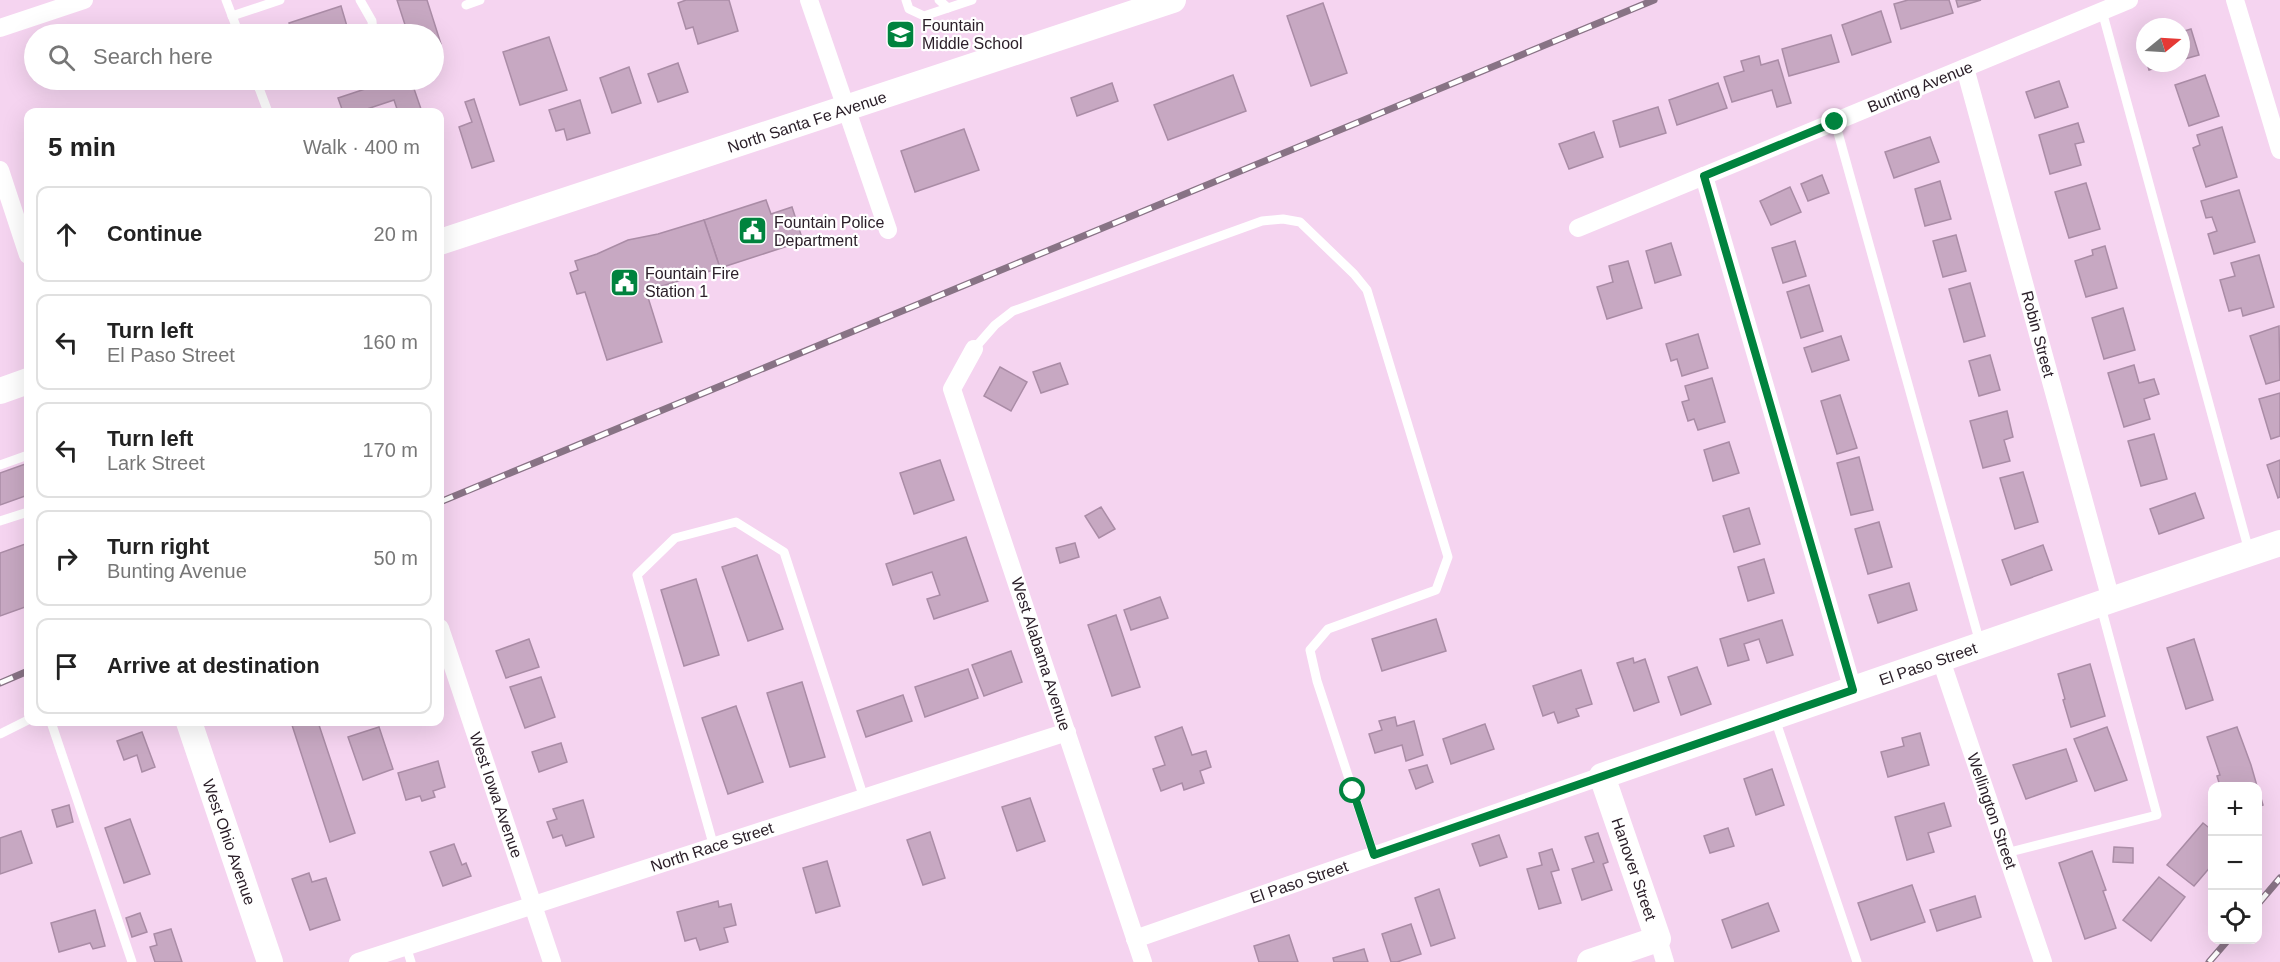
<!DOCTYPE html>
<html lang="en">
<head>
<meta charset="utf-8">
<style>
  body { margin:0; font-family:Helvetica,sans-serif; background:#f2f2f2; color:#222 }
  .controls { position:absolute; right:18px; bottom:18px; display:grid; overflow:hidden; border-radius:12px; box-shadow:0 6px 24px #0002 }
  .controls button { width:54px; height:54px; display:grid; place-items:center; padding:0; border:0; border-bottom:2px solid #e0e0e0; background:#fff; color:#222; font:30px sans-serif }
  .compass { position:absolute; left:2136px; top:18px; width:54px; height:54px; border-radius:50%; background:#fff; box-shadow:0 6px 24px #0002; rotate:72deg }
  .stop { position:absolute; width:18px; height:18px; margin:-14px; border:4px solid #00833e; border-radius:50%; background:#fff }
  .stop.end { background:#00833e; border-color:#fff; box-shadow:0 2px 6px #0008 }
  .list { margin:0; padding:0; list-style:none }
  h2 { display:flex; justify-content:space-between; align-items:center; height:78px; margin:0; padding:0 24px; font-size:26px }
  h2 small { font-size:20px; font-weight:400; color:#767676 }
  .list li { display:grid; grid-template-columns:39px 1fr auto; gap:18px; align-items:center; box-sizing:border-box; height:96px; margin:0 12px 12px; padding:0 12px; border:2px solid #e0e0e0; border-radius:12px }
  .list b { display:block; font-size:22px; white-space:nowrap }
  .list p { margin:0; font-size:20px; white-space:nowrap; color:#767676 }
  .list em { font-size:20px; font-style:normal; color:#767676 }
  .icon { flex:none; width:33px; height:33px; fill:none; stroke:currentColor; stroke-width:2; stroke-linecap:round; stroke-linejoin:round }
  .map { position:relative; flex:none; width:2280px; height:962px; overflow:hidden }
  .search { position:absolute; background:#fff; box-shadow:0 6px 24px #0002; left:24px; top:24px; width:420px; height:66px; display:flex; align-items:center; gap:15px; box-sizing:border-box; padding:0 21px; border-radius:33px; color:#767676; font-size:22px }
  .panel { position:absolute; background:#fff; box-shadow:0 6px 24px #0002; left:24px; top:108px; width:420px; height:618px; border-radius:12px }
  .map>svg:first-child { display:block }
  .building { fill:#c7a8c2; stroke:#aa8ca6; stroke-width:1.5 }
  .lines { fill:none; stroke-linecap:round; stroke-linejoin:round }
  .lane { stroke:#fff; stroke-width:9 }
  .street { stroke:#fff; stroke-width:18 }
  .secondary { stroke:#fff; stroke-width:26 }
  .rail-casing { stroke:#887385; stroke-width:7 }
  .rail { stroke:#fff; stroke-width:4.5; stroke-dasharray:14; stroke-linecap:butt }
  .route { stroke:#00833e; stroke-width:8 }
  .labels { text-anchor:middle; dominant-baseline:central; stroke-width:4.5; stroke-linejoin:round; paint-order:stroke }
  .poi-label { font-size:16px; fill:#2c202a; stroke:#fff; text-anchor:start }
  .street-label { font-size:16px; fill:#2c202a; stroke:#fff }
</style>
</head>
<body>
<div class="map">
<svg width="2280" height="962" viewBox="0 0 2280 962">
  <rect width="100%" height="100%" fill="#f5d4f0"/>
  <g class="building">
    <path d="M 397,0 L 427,0 L 441,44 L 434,47 L 434,34 L 408,34 Z"/>
    <path d="M 686,0 L 729,0 L 738,31 L 698,44 L 693,27 L 686,29 L 678,3 Z"/>
    <path d="M 1908,0 L 1949,0 L 1953,13 L 1901,29 L 1894,4 Z"/>
    <path d="M 1956,0 L 1981,0 L 1958,7 Z"/>
    <path d="M 1323,3 L 1347,73 L 1311,86 L 1287,16 Z"/>
    <path d="M 341,6 L 349,33 L 293,34 L 289,23 Z"/>
    <path d="M 1881,11 L 1891,42 L 1852,55 L 1842,25 Z"/>
    <path d="M 2191,29 L 2199,55 L 2181,60 L 2181,32 Z"/>
    <path d="M 1831,35 L 1839,62 L 1789,76 L 1782,49 Z"/>
    <path d="M 549,37 L 567,90 L 520,105 L 503,52 Z"/>
    <path d="M 1759,56 L 1761,65 L 1778,60 L 1791,103 L 1777,107 L 1772,90 L 1732,102 L 1724,77 L 1744,71 L 1741,61 Z"/>
    <path d="M 678,63 L 688,92 L 658,102 L 648,74 Z"/>
    <path d="M 2147,63 L 2172,63 L 2149,70 Z"/>
    <path d="M 629,67 L 641,103 L 612,113 L 600,78 Z"/>
    <path d="M 1233,75 L 1246,111 L 1168,140 L 1154,105 Z"/>
    <path d="M 2205,75 L 2219,116 L 2189,126 L 2175,85 Z"/>
    <path d="M 392,80 L 411,80 L 422,112 L 398,112 L 394,100 L 358,112 L 343,112 L 338,98 Z"/>
    <path d="M 2059,81 L 2068,107 L 2035,118 L 2026,92 Z"/>
    <path d="M 1112,83 L 1118,101 L 1077,116 L 1071,98 Z"/>
    <path d="M 1718,83 L 1727,108 L 1677,125 L 1669,100 Z"/>
    <path d="M 474,99 L 494,161 L 472,168 L 459,127 L 472,122 L 465,102 Z"/>
    <path d="M 580,100 L 590,133 L 567,140 L 564,129 L 556,131 L 549,110 Z"/>
    <path d="M 1658,107 L 1666,133 L 1620,147 L 1613,121 Z"/>
    <path d="M 2078,123 L 2084,142 L 2075,144 L 2081,165 L 2050,174 L 2039,135 Z"/>
    <path d="M 2222,127 L 2237,177 L 2206,187 L 2193,148 L 2200,145 L 2197,135 Z"/>
    <path d="M 964,129 L 979,170 L 915,192 L 901,151 Z"/>
    <path d="M 1594,132 L 1603,157 L 1569,169 L 1559,144 Z"/>
    <path d="M 1930,137 L 1939,162 L 1894,178 L 1885,152 Z"/>
    <path d="M 1822,175 L 1829,193 L 1808,201 L 1801,184 Z"/>
    <path d="M 1940,181 L 1951,219 L 1925,226 L 1915,189 Z"/>
    <path d="M 2086,183 L 2100,229 L 2069,238 L 2055,192 Z"/>
    <path d="M 1790,187 L 1801,212 L 1771,225 L 1760,201 Z"/>
    <path d="M 2239,190 L 2255,242 L 2214,254 L 2208,234 L 2217,231 L 2212,217 L 2206,218 L 2201,201 Z"/>
    <path d="M 766,200 L 771,214 L 792,207 L 803,241 L 720,268 L 704,220 Z"/>
    <path d="M 704,220 L 720,268 L 646,291 L 662,342 L 607,360 L 585,292 L 577,294 L 570,273 L 578,270 L 575,261 L 597,254 L 628,240 L 658,234 Z"/>
    <path d="M 1956,235 L 1966,271 L 1943,277 L 1933,241 Z"/>
    <path d="M 1795,241 L 1806,276 L 1783,283 L 1772,248 Z"/>
    <path d="M 1671,243 L 1681,275 L 1655,283 L 1646,251 Z"/>
    <path d="M 2105,246 L 2117,288 L 2086,297 L 2075,261 L 2093,255 L 2092,250 Z"/>
    <path d="M 2259,255 L 2274,307 L 2243,316 L 2241,308 L 2229,311 L 2220,280 L 2235,276 L 2231,263 Z"/>
    <path d="M 1628,261 L 1642,308 L 1607,319 L 1597,287 L 1613,282 L 1609,266 Z"/>
    <path d="M 1970,283 L 1985,336 L 1964,342 L 1949,289 Z"/>
    <path d="M 1809,285 L 1823,331 L 1801,338 L 1787,292 Z"/>
    <path d="M 2123,308 L 2135,350 L 2104,359 L 2092,318 Z"/>
    <path d="M 2279,326 L 2280,380 L 2266,384 L 2250,336 Z"/>
    <path d="M 1698,334 L 1708,368 L 1682,376 L 1677,359 L 1671,361 L 1666,344 Z"/>
    <path d="M 1841,336 L 1849,360 L 1812,372 L 1804,348 Z"/>
    <path d="M 1990,355 L 2000,390 L 1979,396 L 1969,361 Z"/>
    <path d="M 1060,363 L 1068,384 L 1041,393 L 1033,372 Z"/>
    <path d="M 2134,365 L 2139,383 L 2154,379 L 2159,394 L 2144,399 L 2150,419 L 2124,427 L 2108,373 Z"/>
    <path d="M 1000,367 L 1027,382 L 1011,411 L 984,396 Z"/>
    <path d="M 1712,378 L 1725,422 L 1698,430 L 1694,419 L 1688,421 L 1682,402 L 1689,400 L 1685,386 Z"/>
    <path d="M 2280,393 L 2280,436 L 2271,439 L 2259,399 Z"/>
    <path d="M 1840,395 L 1857,448 L 1837,454 L 1821,401 Z"/>
    <path d="M 2007,411 L 2013,437 L 2004,440 L 2010,461 L 1983,468 L 1970,421 Z"/>
    <path d="M 2154,434 L 2167,479 L 2141,486 L 2128,441 Z"/>
    <path d="M 1729,442 L 1739,473 L 1713,481 L 1704,450 Z"/>
    <path d="M 1859,457 L 1873,510 L 1851,515 L 1837,463 Z"/>
    <path d="M 940,460 L 954,500 L 914,514 L 900,473 Z"/>
    <path d="M 2280,460 L 2280,497 L 2278,498 L 2267,465 Z"/>
    <path d="M 28,463 L 28,495 L 0,505 L 0,473 Z"/>
    <path d="M 2023,472 L 2038,522 L 2015,529 L 2000,478 Z"/>
    <path d="M 2195,493 L 2204,518 L 2159,534 L 2150,509 Z"/>
    <path d="M 1101,507 L 1115,529 L 1099,538 L 1085,516 Z"/>
    <path d="M 1749,508 L 1760,544 L 1734,552 L 1723,516 Z"/>
    <path d="M 1879,522 L 1892,567 L 1868,574 L 1855,529 Z"/>
    <path d="M 966,537 L 988,601 L 934,619 L 927,599 L 940,595 L 932,572 L 893,585 L 886,564 Z"/>
    <path d="M 28,543 L 28,606 L 0,616 L 0,553 Z"/>
    <path d="M 1075,543 L 1079,557 L 1060,563 L 1056,548 Z"/>
    <path d="M 2043,545 L 2052,570 L 2011,585 L 2002,560 Z"/>
    <path d="M 757,555 L 783,629 L 748,641 L 722,567 Z"/>
    <path d="M 1764,559 L 1774,593 L 1748,601 L 1738,567 Z"/>
    <path d="M 696,579 L 719,655 L 684,666 L 661,590 Z"/>
    <path d="M 1909,583 L 1917,610 L 1878,623 L 1869,595 Z"/>
    <path d="M 1160,597 L 1168,618 L 1131,630 L 1124,610 Z"/>
    <path d="M 1116,615 L 1140,687 L 1112,696 L 1088,625 Z"/>
    <path d="M 1436,619 L 1446,651 L 1382,671 L 1372,639 Z"/>
    <path d="M 1782,620 L 1793,655 L 1767,663 L 1759,639 L 1744,644 L 1749,660 L 1728,666 L 1720,639 Z"/>
    <path d="M 529,639 L 539,667 L 506,678 L 496,651 Z"/>
    <path d="M 2194,639 L 2213,700 L 2186,709 L 2167,648 Z"/>
    <path d="M 1011,651 L 1022,682 L 984,696 L 972,665 Z"/>
    <path d="M 1633,658 L 1634,663 L 1645,659 L 1659,702 L 1634,711 L 1617,663 Z"/>
    <path d="M 2090,664 L 2105,716 L 2071,727 L 2063,700 L 2065,699 L 2058,674 Z"/>
    <path d="M 1697,667 L 1711,704 L 1681,715 L 1668,677 Z"/>
    <path d="M 968,669 L 978,698 L 925,717 L 915,687 Z"/>
    <path d="M 1581,670 L 1592,704 L 1576,709 L 1579,716 L 1558,723 L 1554,712 L 1543,716 L 1533,686 Z"/>
    <path d="M 541,677 L 555,717 L 525,728 L 510,687 Z"/>
    <path d="M 802,682 L 825,757 L 790,767 L 767,693 Z"/>
    <path d="M 903,695 L 912,721 L 866,737 L 857,711 Z"/>
    <path d="M 736,706 L 763,782 L 728,794 L 702,718 Z"/>
    <path d="M 1395,717 L 1397,726 L 1414,721 L 1423,755 L 1406,761 L 1402,745 L 1375,753 L 1369,734 L 1382,730 L 1379,721 Z"/>
    <path d="M 291,722 L 318,722 L 355,833 L 330,842 Z"/>
    <path d="M 1485,724 L 1494,749 L 1451,764 L 1443,739 Z"/>
    <path d="M 379,727 L 393,769 L 363,780 L 348,737 Z"/>
    <path d="M 1182,727 L 1192,755 L 1206,751 L 1211,767 L 1200,771 L 1204,783 L 1184,790 L 1182,783 L 1161,791 L 1153,769 L 1165,765 L 1155,737 Z"/>
    <path d="M 2107,727 L 2127,780 L 2095,791 L 2074,739 Z"/>
    <path d="M 2237,727 L 2251,765 L 2257,786 L 2220,786 L 2217,776 L 2220,775 L 2207,737 Z"/>
    <path d="M 142,732 L 155,767 L 142,772 L 137,755 L 124,760 L 117,741 Z"/>
    <path d="M 1920,733 L 1929,765 L 1888,777 L 1881,752 L 1904,746 L 1902,738 Z"/>
    <path d="M 561,743 L 567,762 L 539,772 L 532,752 Z"/>
    <path d="M 2066,749 L 2077,781 L 2026,799 L 2013,765 Z"/>
    <path d="M 438,761 L 445,787 L 433,791 L 435,797 L 422,801 L 420,796 L 406,800 L 398,773 Z"/>
    <path d="M 1427,765 L 1433,782 L 1416,789 L 1409,770 Z"/>
    <path d="M 1772,769 L 1784,805 L 1756,815 L 1744,779 Z"/>
    <path d="M 2258,788 L 2263,805 L 2258,807 Z"/>
    <path d="M 1030,798 L 1045,841 L 1017,851 L 1002,807 Z"/>
    <path d="M 583,800 L 594,837 L 566,846 L 562,835 L 553,838 L 547,822 L 557,819 L 553,809 Z"/>
    <path d="M 1944,803 L 1951,826 L 1928,833 L 1934,852 L 1907,860 L 1895,817 Z"/>
    <path d="M 69,805 L 73,822 L 57,827 L 52,810 Z"/>
    <path d="M 130,819 L 150,874 L 124,883 L 105,828 Z"/>
    <path d="M 2203,823 L 2212,830 L 2212,865 L 2194,886 L 2167,865 Z"/>
    <path d="M 1728,828 L 1734,846 L 1710,853 L 1704,836 Z"/>
    <path d="M 21,831 L 32,863 L 0,874 L 0,838 Z"/>
    <path d="M 930,832 L 945,878 L 923,885 L 907,840 Z"/>
    <path d="M 1598,833 L 1608,862 L 1603,864 L 1612,890 L 1582,900 L 1572,869 L 1594,862 L 1585,837 Z"/>
    <path d="M 1499,835 L 1507,857 L 1480,866 L 1472,844 Z"/>
    <path d="M 454,844 L 462,865 L 466,863 L 471,876 L 443,886 L 430,852 Z"/>
    <path d="M 2114,847 L 2133,848 L 2133,863 L 2113,862 Z"/>
    <path d="M 1552,849 L 1559,870 L 1551,872 L 1561,903 L 1539,909 L 1527,869 L 1542,865 L 1539,853 Z"/>
    <path d="M 2092,851 L 2106,890 L 2103,891 L 2116,928 L 2085,939 L 2059,863 Z"/>
    <path d="M 827,861 L 840,906 L 816,913 L 803,868 Z"/>
    <path d="M 309,873 L 312,882 L 326,878 L 340,920 L 310,930 L 292,879 Z"/>
    <path d="M 2159,877 L 2185,897 L 2151,941 L 2123,920 Z"/>
    <path d="M 1912,885 L 1925,922 L 1871,940 L 1858,903 Z"/>
    <path d="M 1439,889 L 1455,938 L 1431,946 L 1415,898 Z"/>
    <path d="M 1975,896 L 1981,917 L 1937,931 L 1930,910 Z"/>
    <path d="M 718,901 L 719,907 L 731,904 L 736,925 L 724,928 L 728,942 L 700,950 L 696,938 L 685,941 L 677,912 Z"/>
    <path d="M 1768,903 L 1779,931 L 1732,948 L 1722,920 Z"/>
    <path d="M 95,910 L 105,946 L 93,949 L 90,943 L 59,952 L 51,923 Z"/>
    <path d="M 140,913 L 147,932 L 132,937 L 126,918 Z"/>
    <path d="M 1411,924 L 1421,954 L 1397,962 L 1391,962 L 1382,934 Z"/>
    <path d="M 171,929 L 182,962 L 155,962 L 150,947 L 157,945 L 154,934 Z"/>
    <path d="M 1289,935 L 1298,962 L 1259,962 L 1254,946 Z"/>
    <path d="M 1364,949 L 1368,962 L 1334,962 L 1333,958 Z"/>
  </g>
  <g class="lines">
    <g class="lane">
      <path d="M 226,0 L 239,34"/>
      <path d="M 360,0 L 372,21 L 373,34"/>
      <path d="M 906,0 L 909,9 L 924,16 L 972,0"/>
      <path d="M 939,0 L 948,8"/>
      <path d="M 466,5 L 480,0"/>
      <path d="M 2102,11 L 2249,551"/>
      <path d="M 232,16 L 280,0"/>
      <path d="M 256,80 L 268,112"/>
      <path d="M 258,87 L 279,80"/>
      <path d="M 1835,122 L 1980,643"/>
      <path d="M 974,349 L 995,325 L 1013,311 L 1262,221 L 1283,219 L 1300,222 L 1354,274 L 1367,290 L 1448,557 L 1436,590 L 1328,629 L 1310,650 L 1317,681 L 1374,855"/>
      <path d="M 0,465 L 28,455"/>
      <path d="M 0,521 L 28,512"/>
      <path d="M 1775,719 L 1857,962"/>
      <path d="M 51,722 L 132,962"/>
      <path d="M 0,734 L 28,720"/>
      <path d="M 714,847 L 637,575 L 675,538 L 736,522 L 784,552 L 864,798"/>
      <path d="M 2006,853 L 2157,815 L 2101,607"/>
      <path d="M 406,946 L 411,962"/>
    </g>
    <g class="street">
      <path d="M 809,0 L 888,230"/>
      <path d="M 2235,0 L 2280,150"/>
      <path d="M 0,28 L 84,0"/>
      <path d="M 1965,68 L 2111,600"/>
      <path d="M 0,170 L 28,255"/>
      <path d="M 1704,176 L 1853,690"/>
      <path d="M 1578,228 L 2129,0"/>
      <path d="M 974,349 L 952,389 L 1143,962"/>
      <path d="M 440,628 L 552,962"/>
      <path d="M 1941,660 L 2043,962"/>
      <path d="M 1135,939 L 1602,776"/>
      <path d="M 1658,939 L 1665,962"/>
      <path d="M 358,962 L 1067,732"/>
    </g>
    <g class="secondary">
      <path d="M 440,242 L 1173,0"/>
      <path d="M 0,391 L 28,381"/>
      <path d="M 189,722 L 270,962"/>
      <path d="M 1590,962 L 1658,939 L 1602,776 L 2111,600 L 2280,543"/>
    </g>
    <defs>
      <g id="rail">
        <path d="M 440,502 L 1654,0"/>
        <path d="M 0,683 L 28,671"/>
        <path d="M 2258,904 L 2280,878"/>
        <path d="M 2209,962 L 2228,940"/>
      </g>
    </defs>
    <use href="#rail" class="rail-casing"/>
    <use href="#rail" class="rail"/>
  </g>
  <g class="lines">
    <path class="route" d="M 1353,791 L 1374,855 L 1853,690 L 1704,176 L 1835,122"/>
  </g>
  <defs>
    <symbol id="school-square" viewBox="-11 -11 22 22"><rect x="-9" y="-9" width="18" height="18" rx="4" fill="#00833e" stroke="#fff"/><path d="M0-5L7-2L0 1L-7-2ZM-4 1L0 2.5L4 1V4Q0 6-4 4Z" fill="#fff"/></symbol>
    <symbol id="civic-square" viewBox="-11 -11 22 22"><rect x="-9" y="-9" width="18" height="18" rx="4" fill="#00833e" stroke="#fff"/><path d="M-.6-6.5H3V-4.5H.6V-3L4-1V1h2V6H-6V1h2V-1L-.6-3ZM-1.2 2.5V6h2.4V2.5Z" fill="#fff"/></symbol>
  </defs>
  <g fill-rule="evenodd">
    <use href="#school-square" x="884" y="18" width="33" height="33"/>
    <use href="#civic-square" x="736" y="214" width="33" height="33"/>
    <use href="#civic-square" x="608" y="266" width="33" height="33"/>
  </g>
  <g class="labels">
    <g class="poi-label">
      <text x="922" y="25">Fountain<tspan x="922" dy="18">Middle School</tspan></text>
      <text x="774" y="222">Fountain Police<tspan x="774" dy="18">Department</tspan></text>
      <text x="645" y="273">Fountain Fire<tspan x="645" dy="18">Station 1</tspan></text>
    </g>
    <g class="street-label">
      <text transform="translate(1920 87) rotate(-22)">Bunting Avenue</text>
      <text transform="translate(807 122) rotate(-18)">North Santa Fe Avenue</text>
      <text transform="translate(2038 334) rotate(75)">Robin Street</text>
      <text transform="translate(1041 654) rotate(72)">West Alabama Avenue</text>
      <text transform="translate(1928 664) rotate(-19)">El Paso Street</text>
      <text transform="translate(496 795) rotate(71)">West Iowa Avenue</text>
      <text transform="translate(1992 811) rotate(71)">Wellington Street</text>
      <text transform="translate(229 842) rotate(71)">West Ohio Avenue</text>
      <text transform="translate(712 847) rotate(-18)">North Race Street</text>
      <text transform="translate(1634 869) rotate(71)">Hanover Street</text>
      <text transform="translate(1299 882) rotate(-19)">El Paso Street</text>
    </g>
  </g>
</svg>
<div class="controls">
<button>+</button>
<button>−</button>
<button><svg class="icon" aria-label="locate" viewBox="0 0 24 24"><circle cx="12" cy="12" r="6"/><path d="M12 2v4M12 18v4M2 12h4M18 12h4"/></svg></button>
</div>
<svg class="compass" viewBox="-18 -18 36 36"><path d="M0-13l5 13h-10z" fill="#e53935"/><path d="M0 13l5-13h-10z" fill="#767676"/></svg>
<div class="stop" style="left:1353px;top:791px"></div>
<div class="stop end" style="left:1835px;top:122px"></div>
<div class="search"><svg class="icon" aria-label="search" viewBox="0 0 24 24"><circle cx="10" cy="10" r="6"/><path d="M15 15l6 6"/></svg>Search here</div>
<section class="panel">
<h2>5 min<small>Walk · 400 m</small></h2>
<ul class="list">
<li><svg class="icon" aria-label="ahead" viewBox="0 0 24 24"><path d="M12 20V5M6 11l6-6 6 6"/></svg><div><b>Continue</b></div><em>20 m</em></li>
<li><svg class="icon" aria-label="left" viewBox="0 0 24 24"><path d="M17 20v-9H6M10 6l-5 5 5 5"/></svg><div><b>Turn left</b><p>El Paso Street</p></div><em>160 m</em></li>
<li><svg class="icon" aria-label="left" viewBox="0 0 24 24"><path d="M17 20v-9H6M10 6l-5 5 5 5"/></svg><div><b>Turn left</b><p>Lark Street</p></div><em>170 m</em></li>
<li><svg class="icon" aria-label="right" viewBox="0 0 24 24"><path d="M7 20v-9h11M14 6l5 5-5 5"/></svg><div><b>Turn right</b><p>Bunting Avenue</p></div><em>50 m</em></li>
<li><svg class="icon" aria-label="arrive" viewBox="0 0 24 24"><path d="M6 21V4h12l-3 4 3 4H6"/></svg><div><b>Arrive at destination</b></div></li>
</ul>
</section>
</div>
</body>
</html>
